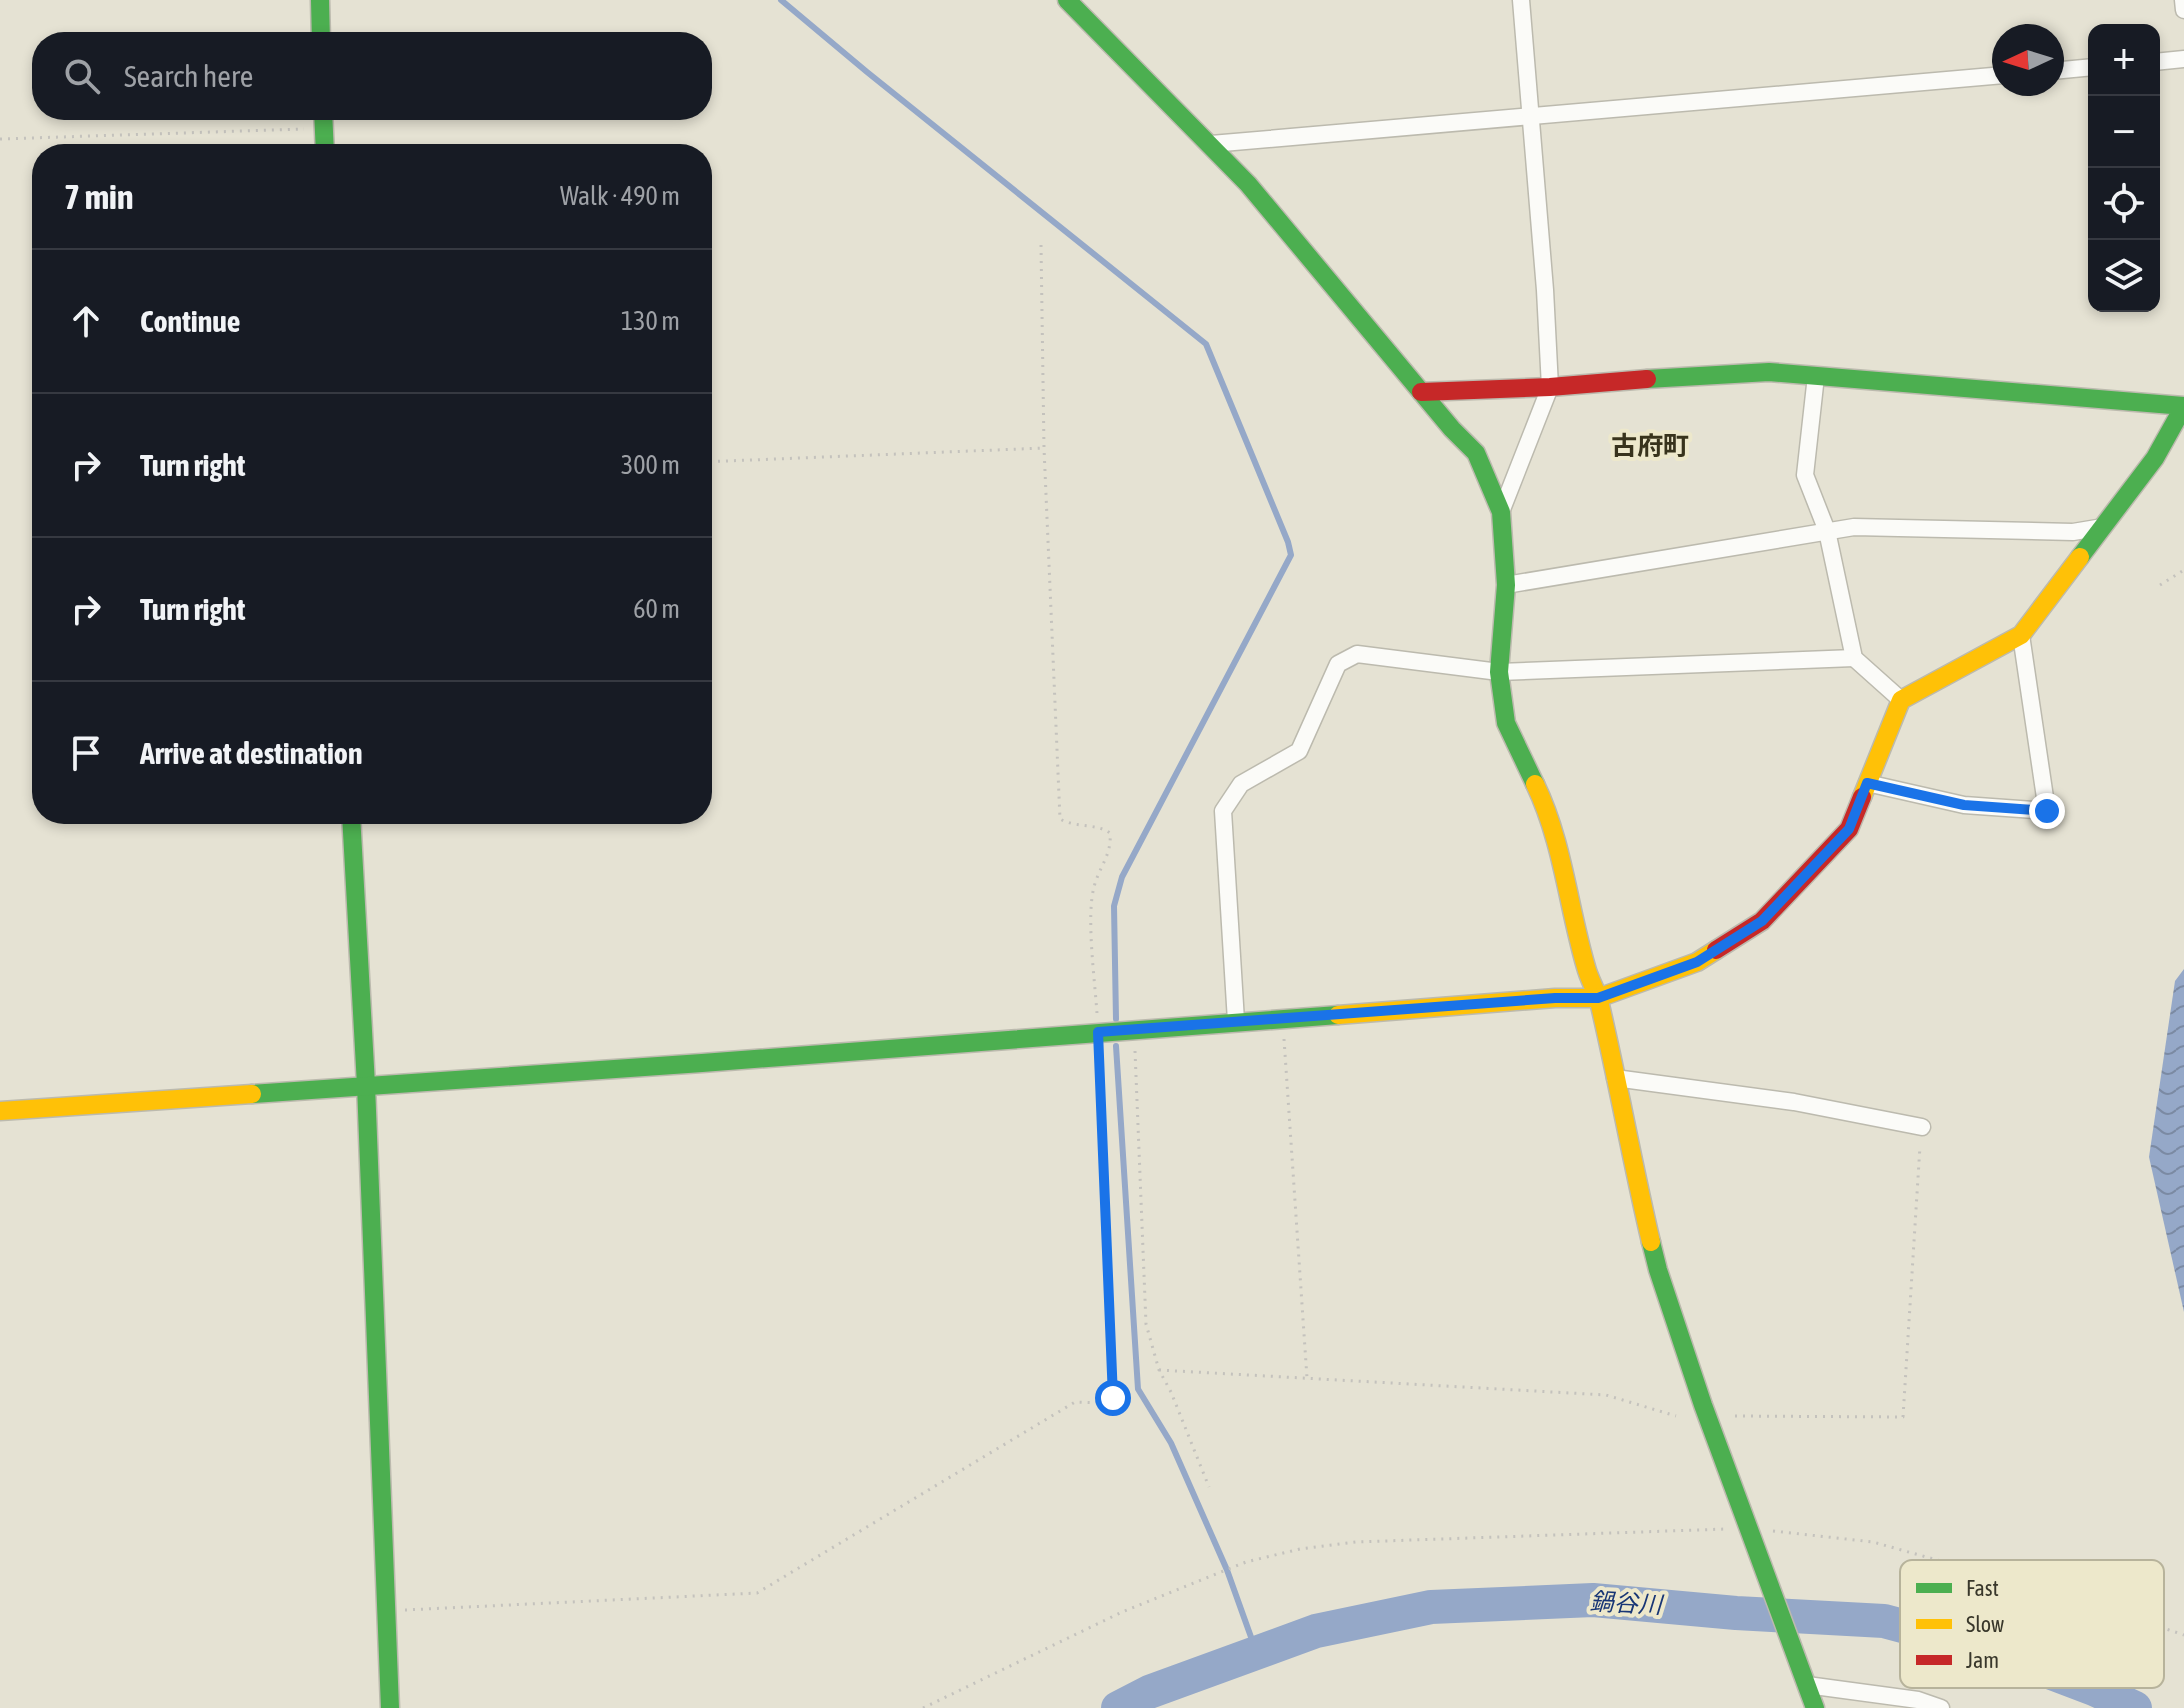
<!DOCTYPE html>
<html lang="en">
<head>
<meta charset="utf-8">
<style>
  body { margin:0; font-family:"Asap Condensed","Noto Sans JP",sans-serif; background:#20242c; color:#f1f3f6 }
  .controls { position:absolute; right:24px; top:24px; display:grid; overflow:hidden; border-radius:16px; box-shadow:0 4px 12px #0003 }
  .controls button { width:72px; height:72px; display:grid; place-items:center; padding:0; border:0; border-bottom:2px solid #363941; background:#171b24; color:#f1f3f6; font:40px sans-serif }
  .compass { position:absolute; left:1992px; top:24px; width:72px; height:72px; border-radius:50%; background:#171b24; box-shadow:0 4px 12px #0003; rotate:266deg }
  .stop { position:absolute; width:24px; height:24px; margin:-18px; border:6px solid #1a73e8; border-radius:50%; background:#fff }
  .stop.end { background:#1a73e8; border-color:#fff; box-shadow:0 2px 8px #0008 }
  .list { margin:0; padding:0; list-style:none }
  h2 { display:flex; justify-content:space-between; align-items:center; height:104px; margin:0; padding:0 32px; font-size:34px }
  h2 small { font-size:26px; font-weight:400; color:#9ea1a6 }
  .list li { display:grid; grid-template-columns:52px 1fr auto; gap:24px; align-items:center; box-sizing:border-box; height:144px; padding:0 32px; border-top:2px solid #363941 }
  .list b { display:block; font-size:30px; white-space:nowrap }
  .list em { font-size:26px; font-style:normal; color:#9ea1a6 }
  .icon { flex:none; width:44px; height:44px; fill:none; stroke:currentColor; stroke-width:2; stroke-linecap:round; stroke-linejoin:round }
  .map { position:relative; flex:none; width:2184px; height:1708px; overflow:hidden }
  .search { position:absolute; background:#171b24; box-shadow:0 4px 12px #0003; left:32px; top:32px; width:680px; height:88px; display:flex; align-items:center; gap:20px; box-sizing:border-box; padding:0 28px; border-radius:32px; color:#9ea1a6; font-size:30px }
  .panel { position:absolute; background:#171b24; box-shadow:0 4px 12px #0003; left:32px; top:144px; width:680px; height:680px; border-radius:32px }
  .map>svg:first-child { display:block }
  .water { fill:url(#water-waves) }
  .lines { fill:none; stroke-linecap:round; stroke-linejoin:round }
  .stream { stroke:#95a8c8; stroke-width:6 }
  .river { stroke:#95a8c8; stroke-width:34 }
  .street-casing { stroke:#bcbaae; stroke-width:19 }
  .fast-casing { stroke:#bcbaae; stroke-width:21 }
  .slow-casing { stroke:#bcbaae; stroke-width:21 }
  .jam-casing { stroke:#bcbaae; stroke-width:21 }
  .path { stroke:#c4c2bd; stroke-width:3; stroke-dasharray:2 6; stroke-linecap:butt }
  .street { stroke:#fbfbf8; stroke-width:16 }
  .fast { stroke:#4caf50; stroke-width:18 }
  .slow { stroke:#ffc107; stroke-width:18 }
  .jam { stroke:#c62828; stroke-width:18 }
  .route { stroke:#1a73e8; stroke-width:10 }
  .labels { text-anchor:middle; dominant-baseline:central; stroke-width:8; stroke-linejoin:round; paint-order:stroke }
  .water-label { font-size:24px; font-style:italic; fill:#183675; stroke:#ede8cb }
  .quarter-label { font-size:26px; font-weight:bold; fill:#38331c; stroke:#ede8cb }
  .key { fill:#ede8cb; stroke:#b7b39b; stroke-width:2 }
  .key-label { font-size:22px; fill:#39372b }
</style>
</head>
<body>
<div class="map">
<svg width="2184" height="1708" viewBox="0 0 2184 1708">
  <defs>
    <pattern id="water-waves" width="16" height="10" patternUnits="userSpaceOnUse" patternTransform="scale(2)"><rect width="16" height="10" fill="#95a8c8"/><path d="M0 5q4-4 8 0t8 0" fill="none" stroke="#7b8aa3"/></pattern>
  </defs>
  <rect width="100%" height="100%" fill="#e5e2d3"/>
  <path class="water" d="M 2184,969 L 2184,1312 L 2149,1157 L 2175,981 Z"/>
  <g class="lines">
    <g class="stream">
      <path d="M 781,0 L 867,72 L 1206,344 L 1288,542 L 1291,555 L 1122,877 L 1114,906 L 1116,1019"/>
      <path d="M 1116,1046 L 1138,1389 L 1171,1443 L 1227,1570 L 1256,1651"/>
    </g>
    <path class="river" d="M 1118,1708 L 1149,1692 L 1316,1631 L 1431,1607 L 1593,1600 L 1736,1613 L 1884,1621 L 1985,1648 L 2094,1689 L 2135,1708"/>
    <defs>
      <g id="street">
        <path d="M 2183,0 L 2184,10"/>
        <path d="M 2154,62 L 2184,59"/>
        <path d="M 2052,71 L 2094,67"/>
        <path d="M 1211,144 L 2004,75"/>
        <path d="M 1816,376 L 1805,475 L 1827,531 L 1854,658 L 1901,700"/>
        <path d="M 1501,512 L 1550,387 L 1545,290 L 1521,0"/>
        <path d="M 1506,585 L 1854,527 L 2073,532 L 2103,527"/>
        <path d="M 1867,783 L 1964,805 L 2047,811 L 2021,635"/>
        <path d="M 1236,1021 L 1223,811 L 1241,784 L 1299,751 L 1338,664 L 1357,654 L 1499,672 L 1854,658"/>
        <path d="M 1615,1078 L 1794,1102 L 1922,1127"/>
        <path d="M 1807,1685 L 1918,1700 L 1941,1708"/>
      </g>
      <g id="fast">
        <path d="M 320,0 L 321,42"/>
        <path d="M 1067,0 L 1248,184 L 1452,429 L 1476,453 L 1501,512 L 1506,585 L 1499,672 L 1506,723 L 1535,784"/>
        <path d="M 323,110 L 325,154"/>
        <path d="M 1647,379 L 1769,372 L 2184,406 L 2155,458 L 2080,557"/>
        <path d="M 351,814 L 366,1085 L 390,1708"/>
        <path d="M 252,1094 L 702,1063 L 1338,1015"/>
        <path d="M 1651,1242 L 1658,1270 L 1703,1405 L 1815,1708"/>
      </g>
      <g id="slow">
        <path d="M 1535,784 C 1563,842 1568,906 1586,967 C 1589,979 1596,990 1599,1001 C 1618,1081 1632,1162 1651,1242"/>
        <path d="M 1862,797 L 1901,700 L 2021,635 L 2080,557"/>
        <path d="M 1338,1015 L 1555,998 L 1598,998 L 1697,962 L 1716,950"/>
        <path d="M 0,1111 L 252,1094"/>
      </g>
      <g id="jam">
        <path d="M 1421,392 L 1550,387 L 1647,379"/>
        <path d="M 1716,950 L 1762,921 L 1849,829 L 1862,797"/>
      </g>
    </defs>
    <use href="#street" class="street-casing"/>
    <use href="#fast" class="fast-casing"/>
    <use href="#slow" class="slow-casing"/>
    <use href="#jam" class="jam-casing"/>
    <g class="path">
      <path d="M 0,139 L 304,129"/>
      <path d="M 1041,245 L 1044,448 L 1060,819 C 1076,828 1096,823 1110,833 C 1112,855 1099,867 1094,887 C 1086,917 1095,981 1097,1014"/>
      <path d="M 702,462 L 1044,448"/>
      <path d="M 2160,585 L 2184,570"/>
      <path d="M 1284,1039 L 1307,1378"/>
      <path d="M 1135,1051 L 1146,1324 L 1159,1370 L 1171,1392 L 1209,1487"/>
      <path d="M 1159,1370 L 1606,1395 L 1676,1416"/>
      <path d="M 1735,1416 L 1903,1417 L 1920,1146"/>
      <path d="M 1773,1531 L 1873,1542 L 2083,1601 L 2184,1635"/>
      <path d="M 405,1610 L 757,1593 L 1075,1402 L 1107,1403 L 1113,1398 L 1099,1053"/>
      <path d="M 923,1708 L 1122,1612 L 1246,1562 L 1300,1549 L 1356,1542 L 1725,1529"/>
    </g>
    <use href="#street" class="street"/>
    <use href="#fast" class="fast"/>
    <use href="#slow" class="slow"/>
    <use href="#jam" class="jam"/>
  </g>
  <g class="lines">
    <path class="route" d="M 1113,1398 L 1098,1032 L 1555,998 L 1598,998 L 1697,962 L 1762,921 L 1849,829 L 1867,783 L 1964,805 L 2047,811"/>
  </g>
  <g class="labels">
    <g class="water-label">
      <text transform="translate(1626 1603) rotate(3)">鍋谷川</text>
    </g>
    <g class="quarter-label">
      <text x="1650" y="446">古府町</text>
    </g>
  </g>
  <rect x="1900" y="1560" width="264" height="128" rx="12" class="key"/>
  <rect x="1916" y="1583" width="36" height="10" fill="#4caf50"/>
  <rect x="1916" y="1619" width="36" height="10" fill="#ffc107"/>
  <rect x="1916" y="1655" width="36" height="10" fill="#c62828"/>
  <g class="key-label">
    <text x="1966" y="1596">Fast</text>
    <text x="1966" y="1632">Slow</text>
    <text x="1966" y="1668">Jam</text>
  </g>
</svg>
<div class="controls">
<button>+</button>
<button>−</button>
<button><svg class="icon" aria-label="locate" viewBox="0 0 24 24"><circle cx="12" cy="12" r="6"/><path d="M12 2v4M12 18v4M2 12h4M18 12h4"/></svg></button>
<button><svg class="icon" aria-label="layers" viewBox="0 0 24 24"><path d="M12 4l9 5-9 5-9-5zM3 14l9 5 9-5"/></svg></button>
</div>
<svg class="compass" viewBox="-18 -18 36 36"><path d="M0-13l5 13h-10z" fill="#e53935"/><path d="M0 13l5-13h-10z" fill="#9ea1a6"/></svg>
<div class="stop" style="left:1113px;top:1398px"></div>
<div class="stop end" style="left:2047px;top:811px"></div>
<div class="search"><svg class="icon" aria-label="search" viewBox="0 0 24 24"><circle cx="10" cy="10" r="6"/><path d="M15 15l6 6"/></svg>Search here</div>
<section class="panel">
<h2>7 min<small>Walk · 490 m</small></h2>
<ul class="list">
<li><svg class="icon" aria-label="ahead" viewBox="0 0 24 24"><path d="M12 20V5M6 11l6-6 6 6"/></svg><div><b>Continue</b></div><em>130 m</em></li>
<li><svg class="icon" aria-label="right" viewBox="0 0 24 24"><path d="M7 20v-9h11M14 6l5 5-5 5"/></svg><div><b>Turn right</b></div><em>300 m</em></li>
<li><svg class="icon" aria-label="right" viewBox="0 0 24 24"><path d="M7 20v-9h11M14 6l5 5-5 5"/></svg><div><b>Turn right</b></div><em>60 m</em></li>
<li><svg class="icon" aria-label="arrive" viewBox="0 0 24 24"><path d="M6 21V4h12l-3 4 3 4H6"/></svg><div><b>Arrive at destination</b></div></li>
</ul>
</section>
</div>
</body>
</html>
